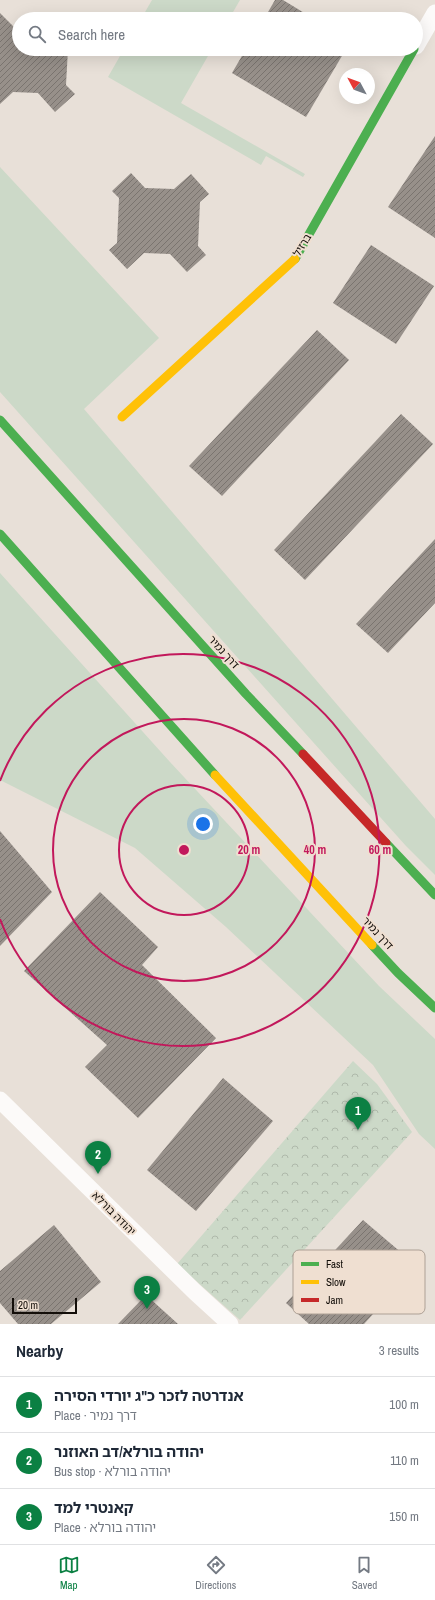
<!DOCTYPE html>
<html lang="en">
<head>
<meta charset="utf-8">
<style>
  body { margin:0; font-family:"Archivo Narrow","Noto Sans Hebrew",sans-serif; background:#f6f6f7; color:#1f2937 }
  .compass { position:absolute; left:339px; top:68px; width:36px; height:36px; border-radius:50%; background:#fff; box-shadow:0 4px 16px #0002; rotate:311deg }
  .scale { position:absolute; left:12px; bottom:10px; width:65px; box-sizing:border-box; padding-left:4px; border:2px solid #130e09; border-top:0; font-size:11px; line-height:14px; white-space:nowrap; color:#130e09; -webkit-text-stroke:3px #efdfd1; paint-order:stroke }
  .you { position:absolute; left:203px; top:824px; width:14px; height:14px; margin:-10px; border:3px solid #fff; border-radius:50%; background:#1a73e8; box-shadow:0 0 0 6px #1a73e833 }
  .badge { display:grid; place-items:center; width:26px; height:26px; border-radius:50%; background:#0b8043; color:#fff; font-size:13px; font-weight:700 }
  .pin { position:absolute; translate:-50% -33px; filter:drop-shadow(0 1px 2px #0008) }
  .pin::after { content:''; position:absolute; top:21px; width:14px; height:12px; background:inherit; clip-path:polygon(0 0,100% 0,50% 100%) }
  .list { margin:0; padding:0; list-style:none }
  h2 { display:flex; justify-content:space-between; align-items:center; height:52px; margin:0; padding:0 16px; font-size:17px }
  h2 small { font-size:13px; font-weight:400; color:#747a83 }
  .list li { display:grid; grid-template-columns:26px 1fr auto; gap:12px; align-items:center; box-sizing:border-box; height:56px; padding:0 16px; border-top:1px solid #e0e1e3 }
  .list b { display:block; font-size:15px; white-space:nowrap }
  .list p { margin:0; font-size:13px; white-space:nowrap; color:#747a83 }
  .list em { font-size:13px; font-style:normal; color:#747a83 }
  .icon { flex:none; width:22px; height:22px; fill:none; stroke:currentColor; stroke-width:2; stroke-linecap:round; stroke-linejoin:round }
  .map { position:relative; flex:none; width:435px; height:1324px; overflow:hidden }
  .search { position:absolute; background:#fff; box-shadow:0 4px 16px #0002; left:12px; right:12px; top:12px; height:44px; display:flex; align-items:center; gap:10px; box-sizing:border-box; padding:0 14px; border-radius:22px; color:#747a83; font-size:15px }
  .sheet { height:220px; background:#fff }
  nav { display:flex; justify-content:space-around; align-items:center; box-sizing:border-box; height:56px; border-top:1px solid #e0e1e3; background:#fff; font-size:11px; color:#747a83 }
  nav a { display:grid; justify-items:center; gap:2px }
  nav .on { color:#0b8043 }
  .map>svg:first-child { display:block }
  .grass { fill:#ccd9c8 }
  .park { fill:url(#park-crowns) }
  .building { fill:url(#building-hatch) }
  .lines { fill:none; stroke-linecap:round; stroke-linejoin:round }
  .street { stroke:#fcfaf9; stroke-width:17 }
  .fast { stroke:#4caf50; stroke-width:9 }
  .slow { stroke:#ffc107; stroke-width:9 }
  .jam { stroke:#c62828; stroke-width:9 }
  .ring { fill:none; stroke:#c2185b; stroke-width:2 }
  .labels { text-anchor:middle; dominant-baseline:central; stroke-width:4; stroke-linejoin:round; paint-order:stroke }
  .street-label { font-size:11px; fill:#130e09; stroke:#efdfd1 }
  .key { fill:#efdfd1; stroke:#ada095; stroke-width:1 }
  .key-label { font-size:11px; fill:#130e09 }
  .centre { fill:#c2185b; stroke:#efdfd1; stroke-width:2 }
  .ring-label { font-size:12px; text-anchor:middle; font-weight:bold; fill:#c2185b; stroke:#efdfd1; stroke-width:4; stroke-linejoin:round; paint-order:stroke }
</style>
</head>
<body>
<div class="map">
<svg width="435" height="1324" viewBox="0 0 435 1324">
  <defs>
    <pattern id="park-crowns" width="20" height="18" patternUnits="userSpaceOnUse"><rect width="20" height="18" fill="#ccd9c8"/><path d="M2 6a3 3 0 1 1 6 0M12 15a3 3 0 1 1 6 0" fill="none" stroke="#aeb9aa"/></pattern>
    <pattern id="building-hatch" width="6" height="6" patternUnits="userSpaceOnUse"><rect width="6" height="6" fill="#97908a"/><path d="M-1 1l2-2M0 6l6-6M5 7l2-2" fill="none" stroke="#7a746f"/></pattern>
  </defs>
  <rect width="100%" height="100%" fill="#e8e0d8"/>
  <g class="grass">
    <path d="M 152,0 L 240,0 L 229,19 L 141,19 Z"/>
    <path d="M 124,49 L 212,49 L 181,103 L 305,174 L 303,177 L 266,156 L 261,165 L 108,77 Z"/>
    <path d="M 0,167 L 159,338 L 84,409 L 435,819 L 435,875 L 406,846 L 0,392 Z"/>
    <path d="M 0,573 L 170,762 L 379,986 L 435,1039 L 435,1149 L 419,1134 L 373,1065 L 226,927 L 135,848 L 0,780 Z"/>
  </g>
  <path class="park" d="M 353,1061 L 377,1084 L 412,1132 L 240,1320 L 177,1264 Z"/>
  <g class="building">
    <path d="M 275,0 L 283,0 L 306,14 L 302,19 L 264,19 Z"/>
    <path d="M 0,13 L 14,27 L 19,28 L 19,51 L 21,49 L 68,49 L 66,85 L 75,94 L 55,112 L 38,93 L 13,92 L 0,104 Z"/>
    <path d="M 59,13 L 65,19 L 53,19 Z"/>
    <path d="M 246,49 L 346,49 L 306,117 L 232,73 Z"/>
    <path d="M 435,136 L 435,238 L 388,207 Z"/>
    <path d="M 131,173 L 145,188 L 174,189 L 191,174 L 209,194 L 200,202 L 198,246 L 206,255 L 187,272 L 170,254 L 144,253 L 127,269 L 109,250 L 117,243 L 119,198 L 112,191 Z"/>
    <path d="M 371,245 L 434,286 L 396,344 L 333,303 Z"/>
    <path d="M 317,330 L 349,360 L 222,496 L 189,466 Z"/>
    <path d="M 401,414 L 433,444 L 305,580 L 274,550 Z"/>
    <path d="M 435,539 L 435,603 L 388,653 L 356,624 Z"/>
    <path d="M 0,831 L 52,892 L 0,946 Z"/>
    <path d="M 100,892 L 158,947 L 142,965 L 216,1038 L 138,1118 L 85,1067 L 107,1045 L 24,971 Z"/>
    <path d="M 223,1078 L 273,1121 L 196,1211 L 147,1170 Z"/>
    <path d="M 363,1220 L 417,1266 L 364,1324 L 309,1324 L 286,1303 Z"/>
    <path d="M 54,1225 L 101,1282 L 51,1324 L 18,1324 L 0,1303 L 0,1271 Z"/>
    <path d="M 146,1295 L 178,1324 L 118,1324 Z"/>
  </g>
  <g class="lines">
    <g class="street">
      <path d="M 416,46 L 435,13"/>
      <path d="M 0,1100 L 195,1292 L 230,1324"/>
    </g>
    <g class="fast">
      <path d="M 295,259 L 414,49"/>
      <path d="M 0,420 L 246,694 L 303,754"/>
      <path d="M 0,534 L 215,775"/>
      <path d="M 386,843 L 435,895"/>
      <path d="M 372,945 L 398,973 L 435,1008"/>
    </g>
    <g class="slow">
      <path d="M 122,417 L 295,259"/>
      <path d="M 215,775 L 372,945"/>
    </g>
    <path class="jam" d="M 303,754 L 386,843"/>
  </g>
  <g class="ring">
    <circle cx="184" cy="850" r="65"/>
    <circle cx="184" cy="850" r="131"/>
    <path d="M0 781A196 196 0 1 1 0 919"/>
  </g>
  <g class="labels">
    <g class="street-label">
      <text transform="translate(302 245) rotate(-59)">ברזיל</text>
      <text transform="translate(224 652) rotate(48)">דרך נמיר</text>
      <text transform="translate(378 933) rotate(47)">דרך נמיר</text>
      <text transform="translate(114 1213) rotate(45)">יהודה בורלא</text>
    </g>
  </g>
  <rect x="293" y="1250" width="132" height="64" rx="6" class="key"/>
  <rect x="301" y="1262" width="18" height="4" fill="#4caf50"/>
  <rect x="301" y="1280" width="18" height="4" fill="#ffc107"/>
  <rect x="301" y="1298" width="18" height="4" fill="#c62828"/>
  <g class="key-label">
    <text x="326" y="1268">Fast</text>
    <text x="326" y="1286">Slow</text>
    <text x="326" y="1304">Jam</text>
  </g>
  <circle cx="184" cy="850" r="6" class="centre"/>
  <g class="ring-label">
    <text x="249" y="854">20 m</text>
    <text x="315" y="854">40 m</text>
    <text x="380" y="854">60 m</text>
  </g>
</svg>
<svg class="compass" viewBox="-18 -18 36 36"><path d="M0-13l5 13h-10z" fill="#e53935"/><path d="M0 13l5-13h-10z" fill="#747a83"/></svg>
<div class="scale">20 m</div>
<div class="you"></div>
<div class="pin badge" style="left:358px;top:1130px">1</div>
<div class="pin badge" style="left:98px;top:1174px">2</div>
<div class="pin badge" style="left:147px;top:1309px">3</div>
<div class="search"><svg class="icon" aria-label="search" viewBox="0 0 24 24"><circle cx="10" cy="10" r="6"/><path d="M15 15l6 6"/></svg>Search here</div>
</div>
<section class="sheet">
<h2>Nearby<small>3 results</small></h2>
<ul class="list">
<li><span class="badge">1</span><div><b>אנדרטה לזכר כ&quot;ג יורדי הסירה</b><p>Place · דרך נמיר</p></div><em>100 m</em></li>
<li><span class="badge">2</span><div><b>יהודה בורלא/דב האוזנר</b><p>Bus stop · יהודה בורלא</p></div><em>110 m</em></li>
<li><span class="badge">3</span><div><b>קאנטרי למד</b><p>Place · יהודה בורלא</p></div><em>150 m</em></li>
</ul>
</section>
<nav>
<a class="on"><svg class="icon" aria-label="map" viewBox="0 0 24 24"><path d="M3 6l6-2 6 2 6-2v14l-6 2-6-2-6 2zM9 4v14M15 6v14"/></svg>Map</a>
<a><svg class="icon" aria-label="directions" viewBox="0 0 24 24"><path d="M12 3l9 9-9 9-9-9zM9 14v-3h6M13 9l2 2-2 2"/></svg>Directions</a>
<a><svg class="icon" aria-label="saved" viewBox="0 0 24 24"><path d="M7 4h10v16l-5-4-5 4z"/></svg>Saved</a>
</nav>
</body>
</html>
